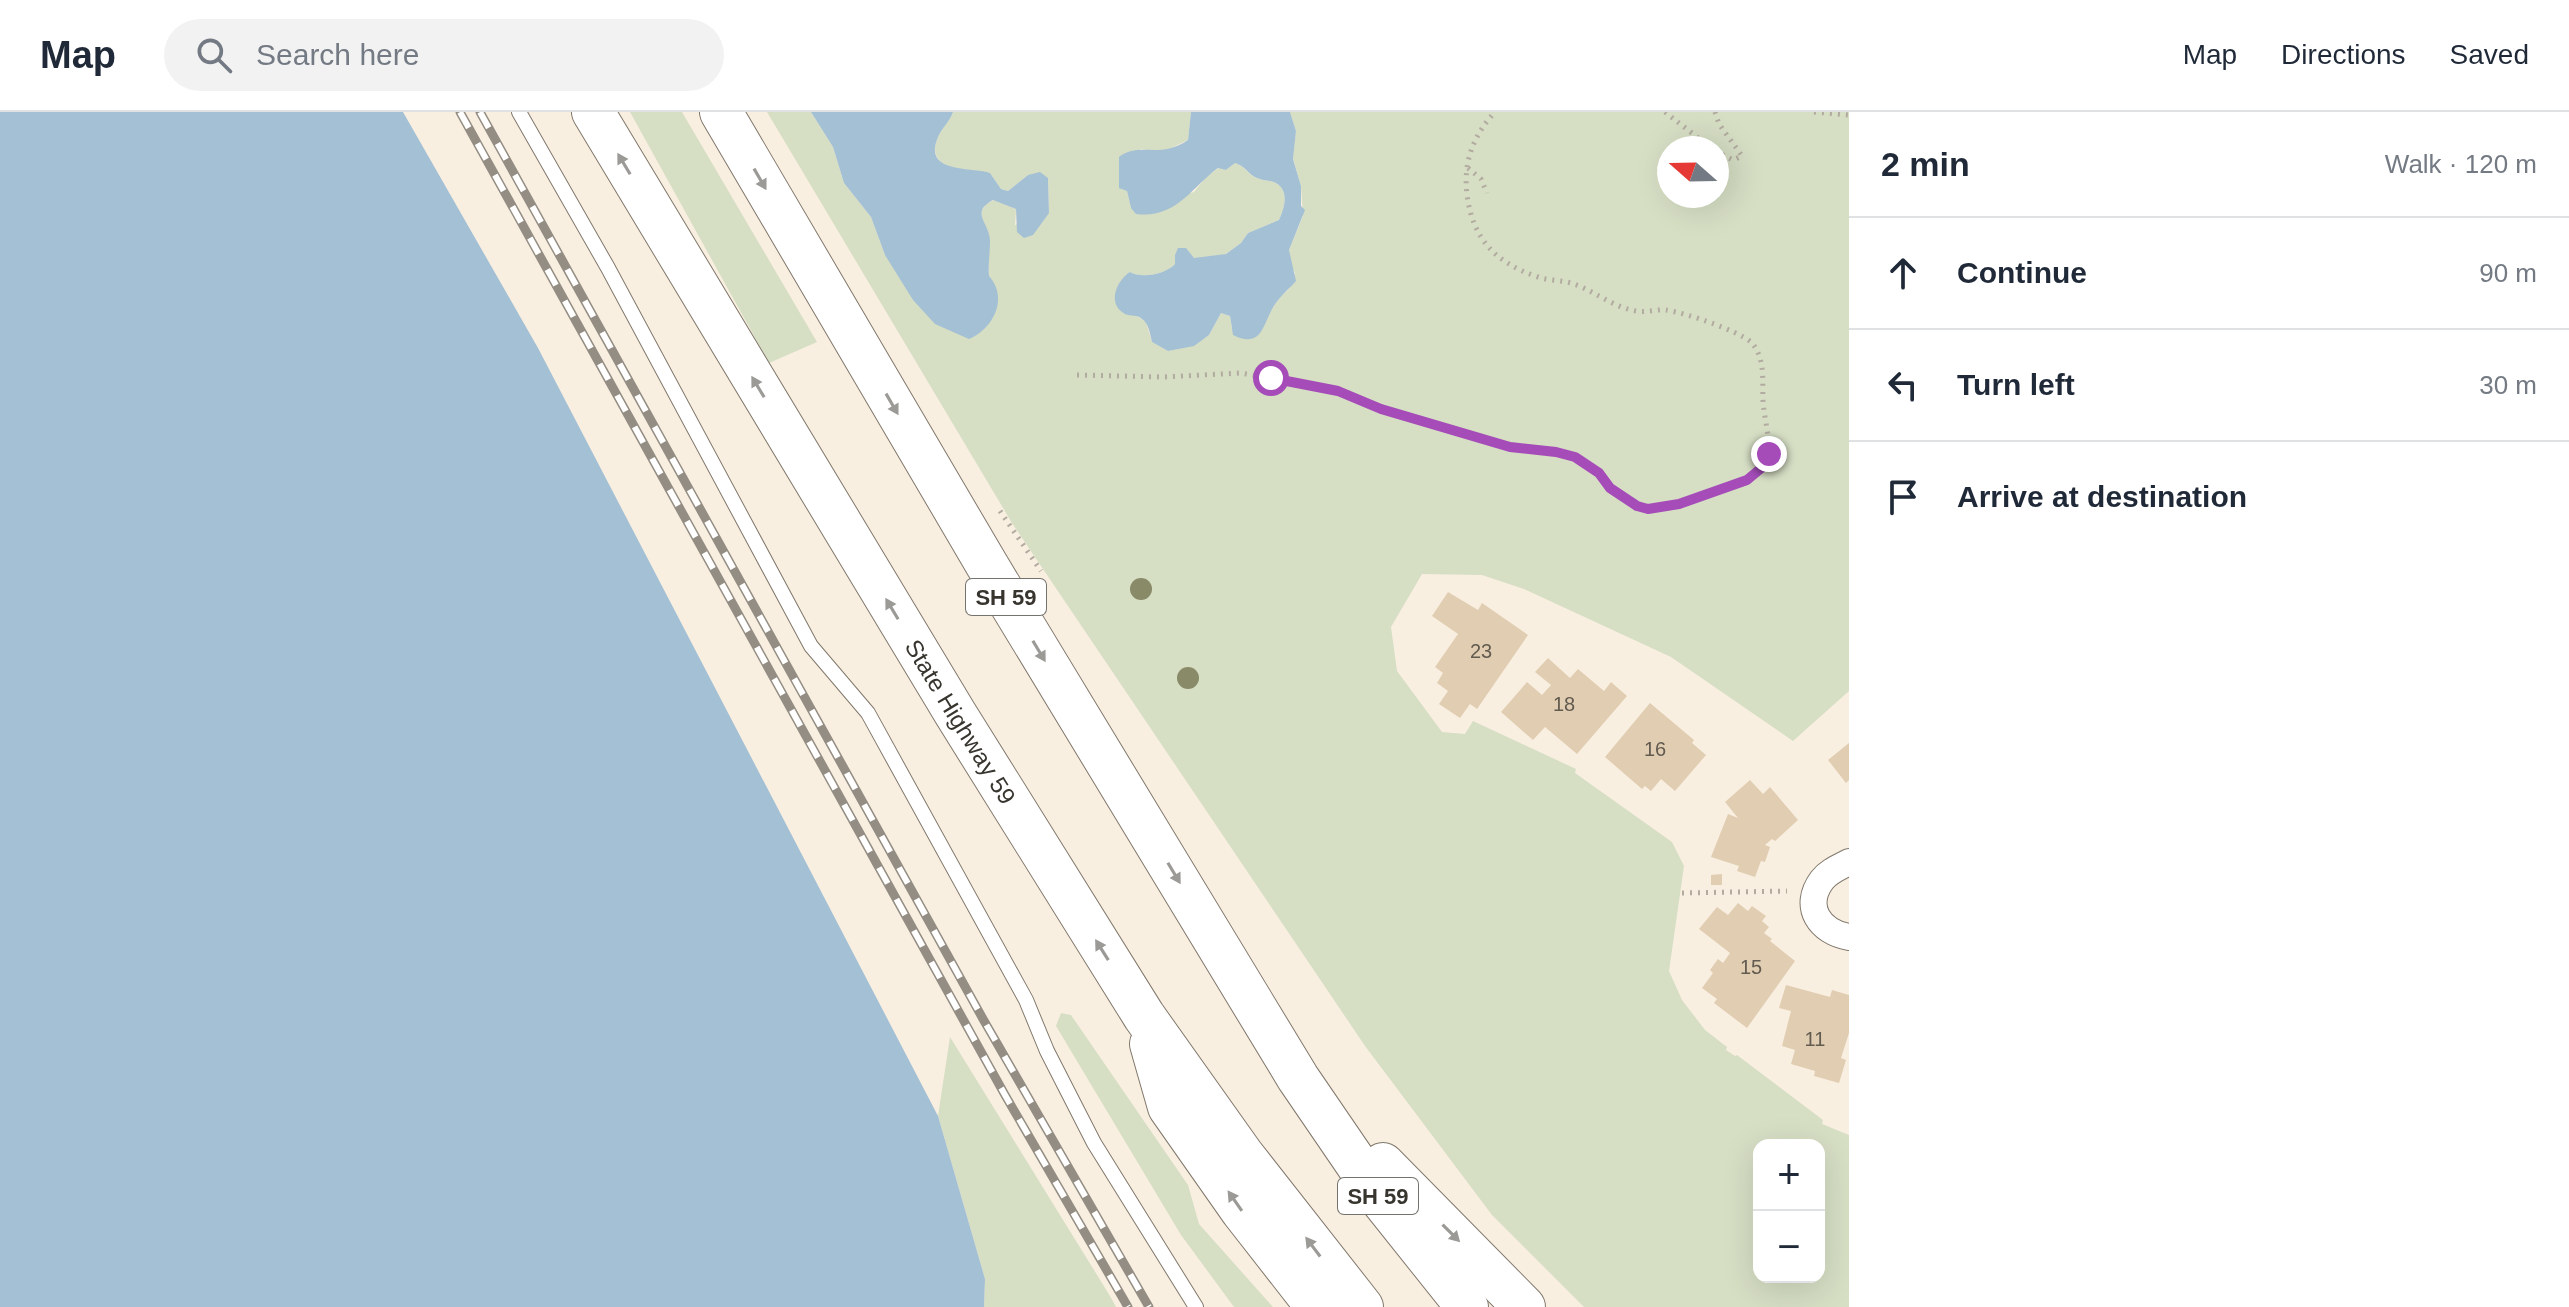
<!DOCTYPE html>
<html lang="en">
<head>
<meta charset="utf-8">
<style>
  body { margin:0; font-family:Helvetica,sans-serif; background:#f2f2f3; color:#1f2937 }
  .controls { position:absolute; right:24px; bottom:24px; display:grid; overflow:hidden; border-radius:16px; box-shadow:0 8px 32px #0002 }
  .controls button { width:72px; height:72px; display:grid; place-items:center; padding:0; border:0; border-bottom:2px solid #e0e1e3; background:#fff; color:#1f2937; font:40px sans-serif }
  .compass { position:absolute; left:1657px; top:24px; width:72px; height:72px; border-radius:50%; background:#fff; box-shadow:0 8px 32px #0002; rotate:290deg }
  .stop { position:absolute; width:24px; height:24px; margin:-18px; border:6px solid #a54cb9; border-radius:50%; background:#fff }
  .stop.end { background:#a54cb9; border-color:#fff; box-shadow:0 2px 8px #0008 }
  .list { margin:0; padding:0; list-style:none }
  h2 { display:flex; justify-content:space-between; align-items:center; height:104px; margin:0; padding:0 32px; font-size:34px }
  h2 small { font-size:26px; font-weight:400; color:#747a83 }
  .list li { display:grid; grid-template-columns:52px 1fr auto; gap:24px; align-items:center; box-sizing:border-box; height:112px; padding:0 32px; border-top:2px solid #e0e1e3 }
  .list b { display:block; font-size:30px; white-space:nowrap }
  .list em { font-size:26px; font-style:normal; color:#747a83 }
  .icon { flex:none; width:44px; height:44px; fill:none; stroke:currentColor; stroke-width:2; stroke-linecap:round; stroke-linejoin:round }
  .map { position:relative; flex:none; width:1849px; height:1195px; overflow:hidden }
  header { display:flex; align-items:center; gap:48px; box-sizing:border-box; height:112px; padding:0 40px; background:#fff; border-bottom:2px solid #e0e1e3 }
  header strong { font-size:38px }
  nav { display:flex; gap:44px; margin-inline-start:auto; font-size:28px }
  .search { width:560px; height:72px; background:#f2f2f3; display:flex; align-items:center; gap:20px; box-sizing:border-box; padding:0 28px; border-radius:44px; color:#747a83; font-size:30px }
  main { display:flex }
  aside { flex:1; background:#fff }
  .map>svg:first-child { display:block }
  .green { fill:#d6dec4; fill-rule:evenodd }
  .water { fill:#a3c0d5 }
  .building { fill:#e1cdb1 }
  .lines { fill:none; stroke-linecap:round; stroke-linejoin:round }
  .lane-casing { stroke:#81786c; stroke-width:16 }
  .street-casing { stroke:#81786c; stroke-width:28 }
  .primary-casing { stroke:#81786c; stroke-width:44 }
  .path { stroke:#b2aba0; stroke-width:5; stroke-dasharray:2 6; stroke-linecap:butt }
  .lane { stroke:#fff; stroke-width:14 }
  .street { stroke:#fff; stroke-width:26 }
  .primary { stroke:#fff; stroke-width:42 }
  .rail-casing { stroke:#938d83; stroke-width:9 }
  .rail { stroke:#fff; stroke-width:6; stroke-dasharray:18; stroke-linecap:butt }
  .tree { fill:#898a67 }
  .oneway { fill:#9c9a97 }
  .route { stroke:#a54cb9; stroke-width:10 }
  .labels { text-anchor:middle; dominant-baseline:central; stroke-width:6; stroke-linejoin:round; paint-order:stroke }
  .number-label { font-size:20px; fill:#625b50 }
  .shield { fill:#fff; stroke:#74726d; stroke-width:2 }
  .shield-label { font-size:22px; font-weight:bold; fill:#38352f }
  .street-label { font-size:24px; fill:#38352f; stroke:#fff }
</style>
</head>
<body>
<header>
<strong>Map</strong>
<div class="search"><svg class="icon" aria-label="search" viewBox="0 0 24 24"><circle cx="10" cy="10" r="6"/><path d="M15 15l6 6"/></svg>Search here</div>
<nav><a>Map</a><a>Directions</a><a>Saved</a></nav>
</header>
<main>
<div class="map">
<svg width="1849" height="1195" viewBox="0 0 1849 1195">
  <rect width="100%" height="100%" fill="#f9efe1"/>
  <g class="green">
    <path d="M 630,0 L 682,0 L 817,230 L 769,251 Z"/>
    <path d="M 767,0 L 811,0 L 833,35 L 844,71 L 871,105 L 885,143 L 989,164 L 988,120 L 982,109 L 981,100 L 986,92 L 994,88 L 1016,97 L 1015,113 L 1049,101 L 1048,66 L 1028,63 L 1008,79 L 1001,77 L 990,61 C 968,58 921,59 939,23 C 943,14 950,9 953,0 L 1191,0 L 1188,28 L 1163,40 L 1140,37 L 1127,79 L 1131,96 L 1194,80 L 1206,65 L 1219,56 L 1226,58 L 1235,51 C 1246,54 1247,63 1257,66 C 1263,69 1270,68 1276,71 C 1290,79 1284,97 1279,108 L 1248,121 L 1241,131 L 1226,142 L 1203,147 L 1175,143 L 1175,152 C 1166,162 1142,167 1130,160 L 1134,202 L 1146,210 L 1152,230 L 1168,239 L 1194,233 L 1209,223 L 1221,201 L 1230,204 L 1232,218 L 1267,205 L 1280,185 L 1290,176 L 1295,161 L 1290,151 L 1289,138 L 1303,104 L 1301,74 L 1293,46 L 1296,19 L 1290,0 L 1849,0 L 1849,579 L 1793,629 L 1671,545 L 1524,477 L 1482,463 L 1422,462 L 1391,515 L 1397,559 L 1442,620 L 1465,622 L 1473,609 L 1576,657 L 1575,661 L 1672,730 L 1684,754 L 1669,859 L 1682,888 L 1705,918 L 1727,935 L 1726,938 L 1735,944 L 1737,943 L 1823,1008 L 1822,1012 L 1849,1023 L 1849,1195 L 1584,1195 L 1492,1103 L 1365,934 L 1012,411 ZM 1669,36 L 1717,36 L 1717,84 L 1669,84 ZM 1759,1033 L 1819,1033 L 1819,1165 L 1759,1165 Z"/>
    <path d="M 1061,901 L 1071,903 L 1188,1073 L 1199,1112 L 1273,1195 L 1234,1195 L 1181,1123 L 1056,914 Z"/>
    <path d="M 950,925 L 1110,1184 L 1116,1195 L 984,1195 L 985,1167 L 938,1004 Z"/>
  </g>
  <g class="water">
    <path d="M 0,0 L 403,0 L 538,236 L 938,1004 L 985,1167 L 984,1195 L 0,1195 Z"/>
    <path d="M 811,0 L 953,0 C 950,9 943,15 939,23 C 920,62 971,55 990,61 L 1001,77 L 1008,79 L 1028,63 L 1040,60 L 1048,66 L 1049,101 L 1033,123 L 1024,126 L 1017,120 L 1016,97 L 993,88 C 969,101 990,111 990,129 C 990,141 988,152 989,164 C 1009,186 993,217 969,227 L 935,212 L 913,188 L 885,143 L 871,105 L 844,71 L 833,35 Z"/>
    <path d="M 1191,0 L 1290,0 L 1296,19 L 1293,47 L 1301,74 L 1301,94 L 1305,98 L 1289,138 L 1296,169 C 1289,177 1280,184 1274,194 C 1263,210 1263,238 1233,223 L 1230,204 L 1221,201 L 1209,223 L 1194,234 L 1168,239 L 1152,230 C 1150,222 1149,212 1142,207 C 1137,202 1131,205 1125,202 C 1106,192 1117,168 1130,160 C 1142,167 1166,162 1175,152 L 1175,143 L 1178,136 L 1186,136 L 1194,146 L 1226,142 L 1241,131 L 1248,121 L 1279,108 C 1284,97 1290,79 1276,71 C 1270,68 1263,69 1257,66 C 1248,63 1246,54 1235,51 L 1226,58 L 1218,56 C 1191,76 1176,107 1136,102 L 1131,96 L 1127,79 L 1119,76 L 1119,45 C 1140,29 1159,48 1188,28 Z"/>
  </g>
  <g class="building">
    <path d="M 1448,480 L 1478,498 L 1482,491 L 1528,523 L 1477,597 L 1470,592 L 1460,606 L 1439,592 L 1448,579 L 1437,571 L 1443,561 L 1435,555 L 1458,522 L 1432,504 Z"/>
    <path d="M 1548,546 L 1570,566 L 1578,557 L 1604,579 L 1611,570 L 1627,584 L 1577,642 L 1545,615 L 1533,628 L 1501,600 L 1527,570 L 1542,583 L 1551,573 L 1535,560 Z"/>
    <path d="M 1650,591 L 1694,628 L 1692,631 L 1706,643 L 1675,679 L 1661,667 L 1651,679 L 1645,674 L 1642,677 L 1605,645 Z"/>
    <path d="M 1849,631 L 1849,668 L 1846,671 L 1828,648 Z"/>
    <path d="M 1750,668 L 1763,682 L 1770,675 L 1798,708 L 1775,729 L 1772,727 L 1765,733 L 1770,735 L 1765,750 L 1761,749 L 1755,765 L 1737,759 L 1739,754 L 1711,745 L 1728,702 L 1738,706 L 1725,690 Z"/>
    <path d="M 1722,762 L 1722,773 L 1711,773 L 1711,763 Z"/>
    <path d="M 1738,791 L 1748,799 L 1752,794 L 1766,804 L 1762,809 L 1769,815 L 1764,821 L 1772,827 L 1770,829 L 1795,849 L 1747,916 L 1714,891 L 1717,887 L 1702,876 L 1713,861 L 1710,858 L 1718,847 L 1723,851 L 1730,841 L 1699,817 L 1717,795 L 1728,803 Z"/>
    <path d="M 1786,873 L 1830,885 L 1832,878 L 1849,883 L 1849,921 L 1841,946 L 1846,948 L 1839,971 L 1814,964 L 1815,959 L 1791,952 L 1795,938 L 1782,934 L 1791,899 L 1779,896 Z"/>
  </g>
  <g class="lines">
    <defs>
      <path id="lane" d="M 519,0 L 608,156 L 811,534 L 868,601 L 1026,888 L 1047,939 L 1094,1031 L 1196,1195"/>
      <path id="street" d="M 1849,750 C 1840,755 1829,759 1822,768 C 1802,795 1820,820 1849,825"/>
      <g id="primary">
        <path id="s1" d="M 593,0 L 955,601 L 1144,904 L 1242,1042 L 1362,1195"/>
        <path d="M 721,0 L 987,453 L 1298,966 L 1380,1086 L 1467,1195"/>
        <path d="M 1151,932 L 1169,995 L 1242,1099 L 1317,1195"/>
        <path d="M 1383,1052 L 1524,1195"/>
      </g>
    </defs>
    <use href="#lane" class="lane-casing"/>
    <use href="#street" class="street-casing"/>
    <use href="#primary" class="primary-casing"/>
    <g class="path">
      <path d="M 1665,0 L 1711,36"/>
      <path d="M 1715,0 L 1719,12 L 1742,44 L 1733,48 L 1717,40"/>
      <path d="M 1814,0 L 1849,3"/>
      <path d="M 1468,56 L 1481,67 L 1487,81"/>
      <path d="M 1077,263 L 1164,265 L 1241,261 L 1338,279 L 1381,297 L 1510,335 L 1556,340 L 1575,345 L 1599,361 L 1610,376 L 1648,397 C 1673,397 1763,371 1769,345 C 1771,331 1764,305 1763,289 C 1762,270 1766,246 1751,230 C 1736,218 1686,201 1666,198 C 1656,197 1647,201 1636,199 C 1613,195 1596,180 1574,172 C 1563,168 1550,169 1538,165 C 1496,151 1473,128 1467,83 C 1463,50 1473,24 1495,0"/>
      <path d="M 1000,399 L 1041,459"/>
      <path d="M 1682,781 L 1787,779"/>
    </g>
    <use href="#lane" class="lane"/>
    <use href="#street" class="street"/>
    <use href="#primary" class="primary"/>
    <defs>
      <g id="rail">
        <path d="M 460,0 L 1005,983 L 1128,1195"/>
        <path d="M 480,0 L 983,907 L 1149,1195"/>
      </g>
    </defs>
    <use href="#rail" class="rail-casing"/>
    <use href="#rail" class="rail"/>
  </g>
  <g class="tree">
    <circle cx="1141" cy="477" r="11"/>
    <circle cx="1188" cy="566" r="11"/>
  </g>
  <defs><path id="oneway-solid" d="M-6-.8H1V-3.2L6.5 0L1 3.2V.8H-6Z" transform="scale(2)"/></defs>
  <g class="oneway">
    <use href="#oneway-solid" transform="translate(624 52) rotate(-121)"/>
    <use href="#oneway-solid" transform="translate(760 67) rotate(60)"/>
    <use href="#oneway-solid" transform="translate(758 275) rotate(-121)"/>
    <use href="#oneway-solid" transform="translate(892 292) rotate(60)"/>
    <use href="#oneway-solid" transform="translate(892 497) rotate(-121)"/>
    <use href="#oneway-solid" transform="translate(1039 539) rotate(59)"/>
    <use href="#oneway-solid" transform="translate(1174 761) rotate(59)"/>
    <use href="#oneway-solid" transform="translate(1102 838) rotate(-122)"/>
    <use href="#oneway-solid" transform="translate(1235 1089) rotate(-125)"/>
    <use href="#oneway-solid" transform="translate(1451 1121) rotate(45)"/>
    <use href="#oneway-solid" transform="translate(1313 1135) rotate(-127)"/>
  </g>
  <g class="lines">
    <path class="route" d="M 1271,266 L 1338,279 L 1381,297 L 1510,335 L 1556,340 L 1575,345 L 1599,361 L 1610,376 L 1637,394 L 1648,397 L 1679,392 L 1747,368 L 1765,353 L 1769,342"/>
  </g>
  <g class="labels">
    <g class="number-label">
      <text x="1481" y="539">23</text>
      <text x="1564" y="592">18</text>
      <text x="1655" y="637">16</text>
      <text x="1751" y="855">15</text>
      <text x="1815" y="927">11</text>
    </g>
    <g class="shield">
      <rect x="966" y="467" width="80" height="36" rx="6"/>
      <rect x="1338" y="1066" width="80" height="36" rx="6"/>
    </g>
    <g class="shield-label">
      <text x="1006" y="485">SH 59</text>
      <text x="1378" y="1084">SH 59</text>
    </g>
    <g class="street-label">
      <text stroke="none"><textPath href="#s1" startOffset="712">State Highway 59</textPath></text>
    </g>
  </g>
</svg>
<div class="controls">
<button>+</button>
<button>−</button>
</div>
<svg class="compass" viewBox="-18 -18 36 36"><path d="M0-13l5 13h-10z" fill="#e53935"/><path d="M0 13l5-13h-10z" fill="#747a83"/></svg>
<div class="stop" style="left:1271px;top:266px"></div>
<div class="stop end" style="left:1769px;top:342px"></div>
</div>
<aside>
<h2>2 min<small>Walk · 120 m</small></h2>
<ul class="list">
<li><svg class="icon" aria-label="ahead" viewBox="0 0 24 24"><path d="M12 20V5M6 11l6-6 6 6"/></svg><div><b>Continue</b></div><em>90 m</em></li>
<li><svg class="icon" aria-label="left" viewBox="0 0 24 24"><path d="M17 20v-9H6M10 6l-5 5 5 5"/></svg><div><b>Turn left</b></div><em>30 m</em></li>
<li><svg class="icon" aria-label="arrive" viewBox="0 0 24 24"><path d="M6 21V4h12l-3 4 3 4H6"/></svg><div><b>Arrive at destination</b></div></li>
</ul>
</aside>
</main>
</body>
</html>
